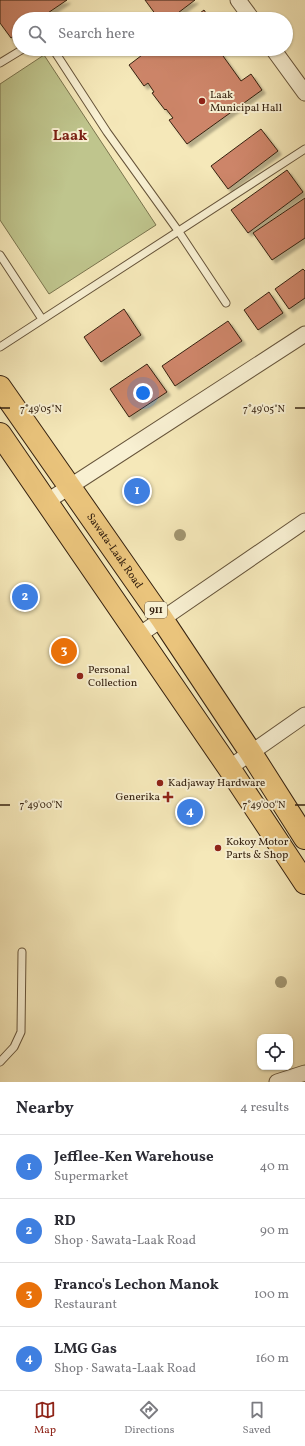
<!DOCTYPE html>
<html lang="en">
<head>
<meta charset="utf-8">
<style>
  body { margin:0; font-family:Vollkorn,serif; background:#f7f7f7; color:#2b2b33 }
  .controls { position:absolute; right:12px; bottom:12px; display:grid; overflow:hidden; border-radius:8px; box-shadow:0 1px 3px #0004 }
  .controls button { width:36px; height:36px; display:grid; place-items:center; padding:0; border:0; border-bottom:1px solid #e1e1e2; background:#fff; color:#2b2b33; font:20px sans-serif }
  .you { position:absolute; left:143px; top:393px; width:14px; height:14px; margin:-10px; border:3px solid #fff; border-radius:50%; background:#1a73e8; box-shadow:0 0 0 6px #1a73e833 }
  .badge { display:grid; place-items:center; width:26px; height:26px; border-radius:50%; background:#8f2418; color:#fff; font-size:13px; font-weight:700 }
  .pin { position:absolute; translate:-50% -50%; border:2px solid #fff; box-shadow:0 1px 4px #0006 }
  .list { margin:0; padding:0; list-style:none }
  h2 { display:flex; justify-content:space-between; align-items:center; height:52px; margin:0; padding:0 16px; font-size:17px }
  h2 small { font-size:13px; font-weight:400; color:#7c7c81 }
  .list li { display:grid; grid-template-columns:26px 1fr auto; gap:12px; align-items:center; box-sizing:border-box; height:64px; padding:0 16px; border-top:1px solid #e1e1e2 }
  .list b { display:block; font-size:15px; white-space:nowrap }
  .list p { margin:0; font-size:13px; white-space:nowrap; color:#7c7c81 }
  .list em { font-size:13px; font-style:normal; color:#7c7c81 }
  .icon { flex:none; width:22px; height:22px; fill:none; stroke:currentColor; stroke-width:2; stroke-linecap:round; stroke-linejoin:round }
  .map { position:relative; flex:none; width:305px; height:1082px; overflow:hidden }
  .search { position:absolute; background:#fff; box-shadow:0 1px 3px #0004; left:12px; right:12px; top:12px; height:44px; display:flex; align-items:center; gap:10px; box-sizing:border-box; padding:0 14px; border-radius:22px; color:#7c7c81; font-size:15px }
  .sheet { height:308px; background:#fff }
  nav { display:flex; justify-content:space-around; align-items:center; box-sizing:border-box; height:56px; border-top:1px solid #e1e1e2; background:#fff; font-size:11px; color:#7c7c81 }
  nav a { display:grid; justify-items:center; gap:2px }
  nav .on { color:#8f2418 }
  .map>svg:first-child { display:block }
  .green { fill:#bfc58d; stroke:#7a744e }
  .building { fill:#cd8569; stroke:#362210; filter:url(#shadow) }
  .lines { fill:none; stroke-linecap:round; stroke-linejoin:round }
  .service-casing { stroke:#66543a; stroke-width:9 }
  .minor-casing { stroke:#66543a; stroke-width:17 }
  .primary-casing { stroke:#362210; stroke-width:24 }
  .service { stroke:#f8f0d2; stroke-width:7 }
  .minor { stroke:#f8f0d2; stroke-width:15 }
  .primary { stroke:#eac47c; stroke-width:22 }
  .tree { fill:#a29671 }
  .ticks { fill:none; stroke:#362210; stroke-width:1.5 }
  .poi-dot { fill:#8f2418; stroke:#f8f0d2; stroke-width:1.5 }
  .labels { text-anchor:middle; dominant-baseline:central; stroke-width:4; stroke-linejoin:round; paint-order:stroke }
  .shield { fill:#f8f0d2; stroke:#70604a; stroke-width:1 }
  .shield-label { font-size:10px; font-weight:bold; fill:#362210 }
  .poi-label { font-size:11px; fill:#362210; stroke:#f8f0d2; text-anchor:start }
  .street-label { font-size:11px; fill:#362210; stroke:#f8f0d2 }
  .district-label { font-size:15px; font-weight:bold; fill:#7a1f14; stroke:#f8f0d2 }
  .ticks-label { font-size:10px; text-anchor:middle; fill:#362210; stroke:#f8f0d2; stroke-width:4; stroke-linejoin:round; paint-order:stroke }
</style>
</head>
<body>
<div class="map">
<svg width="305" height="1082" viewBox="0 0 305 1082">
  <defs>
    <filter id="shadow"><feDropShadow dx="3.5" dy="3.5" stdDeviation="1" flood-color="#0004"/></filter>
  </defs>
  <rect width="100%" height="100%" fill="#f5e8b9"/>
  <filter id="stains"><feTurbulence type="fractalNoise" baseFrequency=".005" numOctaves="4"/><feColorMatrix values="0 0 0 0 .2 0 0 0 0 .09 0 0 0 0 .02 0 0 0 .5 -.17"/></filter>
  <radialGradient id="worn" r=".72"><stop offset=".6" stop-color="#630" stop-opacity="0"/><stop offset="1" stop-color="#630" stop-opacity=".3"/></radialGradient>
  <path class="green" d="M 44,55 L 156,225 L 49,294 L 0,220 L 0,84 Z"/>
  <g class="building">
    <path d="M 0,0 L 67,0 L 39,19 L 19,19 L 19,33 L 11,38 L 0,23 Z"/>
    <path d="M 145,0 L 195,0 L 170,19 L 159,19 Z"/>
    <path d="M 204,10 L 210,19 L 192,19 Z"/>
    <path d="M 150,49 L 218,49 L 241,81 L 251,74 L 262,90 L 187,144 L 169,120 L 173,118 L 166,109 L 165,110 L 152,93 L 154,92 L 148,83 L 144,86 L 129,65 Z"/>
    <path d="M 261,129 L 278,151 L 228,189 L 211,166 Z"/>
    <path d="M 287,170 L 303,192 L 248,233 L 231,210 Z"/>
    <path d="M 305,198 L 305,238 L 272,260 L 253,233 Z"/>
    <path d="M 303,269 L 305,271 L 305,298 L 289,309 L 275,289 Z"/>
    <path d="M 269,292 L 283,313 L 258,330 L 244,310 Z"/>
    <path d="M 124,309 L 141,335 L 101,362 L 84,337 Z"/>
    <path d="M 228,321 L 242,341 L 175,386 L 162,366 Z"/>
    <path d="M 147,364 L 167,392 L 129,417 L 110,389 Z"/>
  </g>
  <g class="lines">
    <defs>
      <g id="service">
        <path d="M 53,49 L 107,132 L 179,232 L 226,303"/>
        <path d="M 0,63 L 23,49"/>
        <path d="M 0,255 L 42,319"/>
        <path d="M 0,347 L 305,149"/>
        <path d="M 0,1062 L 14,1047 L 21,1032 L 22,952"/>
      </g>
      <g id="minor">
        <path d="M 238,0 L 252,19"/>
        <path d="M 273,49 L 305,93"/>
        <path d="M 46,502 L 305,334"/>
        <path d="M 139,635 L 305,521"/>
        <path d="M 229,768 L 305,715"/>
        <path d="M 277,1082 L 305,1073"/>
      </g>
      <g id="primary">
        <path id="s1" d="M 0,387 L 162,619 L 251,753 L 305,838"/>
        <path d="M 0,434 L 229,768 L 305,883"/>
      </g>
    </defs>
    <use href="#service" class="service-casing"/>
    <use href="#minor" class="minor-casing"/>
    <use href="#primary" class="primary-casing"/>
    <use href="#service" class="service"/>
    <use href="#minor" class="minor"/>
    <use href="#primary" class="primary"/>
  </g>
  <g class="tree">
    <circle cx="180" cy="535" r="6"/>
    <circle cx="281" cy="982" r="6"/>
  </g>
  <path class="ticks" d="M 0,408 L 10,408M 295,408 L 305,408M 0,805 L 10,805M 295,805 L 305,805"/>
  <g class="poi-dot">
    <circle cx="202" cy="101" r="4"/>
    <circle cx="80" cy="676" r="4"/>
    <circle cx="160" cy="783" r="4"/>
    <path d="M166 791h4v4h4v4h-4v4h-4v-4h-4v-4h4z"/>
    <circle cx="218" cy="848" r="4"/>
  </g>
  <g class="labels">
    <rect class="shield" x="145" y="602" width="22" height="16" rx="3"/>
    <g class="shield-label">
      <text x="156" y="610">911</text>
    </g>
    <g class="poi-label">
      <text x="210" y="95">Laak<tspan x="210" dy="13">Municipal Hall</tspan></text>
      <text x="88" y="670">Personal<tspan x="88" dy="13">Collection</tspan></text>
      <text x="168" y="783">Kadjaway Hardware</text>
      <text x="160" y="797" text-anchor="end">Generika</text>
      <text x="226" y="842">Kokoy Motor<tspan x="226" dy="13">Parts &amp; Shop</tspan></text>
    </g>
    <g class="street-label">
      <text stroke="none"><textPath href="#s1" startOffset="200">Sawata-Laak Road</textPath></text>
    </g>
    <g class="district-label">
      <text x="70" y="136">Laak</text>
    </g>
  </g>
  <g class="ticks-label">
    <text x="41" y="412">7°49'05"N</text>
    <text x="264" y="412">7°49'05"N</text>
    <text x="41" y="808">7°49'00"N</text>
    <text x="264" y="808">7°49'00"N</text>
  </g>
  <rect width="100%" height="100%" filter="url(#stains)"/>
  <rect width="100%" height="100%" fill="url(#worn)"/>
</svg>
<div class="controls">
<button><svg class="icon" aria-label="locate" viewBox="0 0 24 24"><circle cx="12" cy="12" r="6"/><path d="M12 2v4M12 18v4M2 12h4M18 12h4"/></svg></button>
</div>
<div class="you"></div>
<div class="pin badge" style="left:137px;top:491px;background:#3f7fe0">1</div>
<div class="pin badge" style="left:25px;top:597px;background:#3f7fe0">2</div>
<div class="pin badge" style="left:64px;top:651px;background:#e8710a">3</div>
<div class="pin badge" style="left:190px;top:812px;background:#3f7fe0">4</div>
<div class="search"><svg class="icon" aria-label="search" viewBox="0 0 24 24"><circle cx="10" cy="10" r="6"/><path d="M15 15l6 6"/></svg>Search here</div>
</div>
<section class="sheet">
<h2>Nearby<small>4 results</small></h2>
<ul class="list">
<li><span class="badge" style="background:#3f7fe0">1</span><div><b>Jefflee-Ken Warehouse</b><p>Supermarket</p></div><em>40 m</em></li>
<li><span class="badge" style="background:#3f7fe0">2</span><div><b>RD</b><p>Shop · Sawata-Laak Road</p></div><em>90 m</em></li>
<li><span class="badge" style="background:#e8710a">3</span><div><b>Franco's Lechon Manok</b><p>Restaurant</p></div><em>100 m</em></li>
<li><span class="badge" style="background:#3f7fe0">4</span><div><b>LMG Gas</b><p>Shop · Sawata-Laak Road</p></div><em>160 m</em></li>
</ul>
</section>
<nav>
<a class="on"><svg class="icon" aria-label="map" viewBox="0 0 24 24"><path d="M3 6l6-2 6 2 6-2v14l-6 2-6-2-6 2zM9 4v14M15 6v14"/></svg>Map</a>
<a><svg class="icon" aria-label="directions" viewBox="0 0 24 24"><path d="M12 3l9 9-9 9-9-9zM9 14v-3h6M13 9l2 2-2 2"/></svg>Directions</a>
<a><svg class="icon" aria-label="saved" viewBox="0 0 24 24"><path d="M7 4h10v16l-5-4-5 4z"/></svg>Saved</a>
</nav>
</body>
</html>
